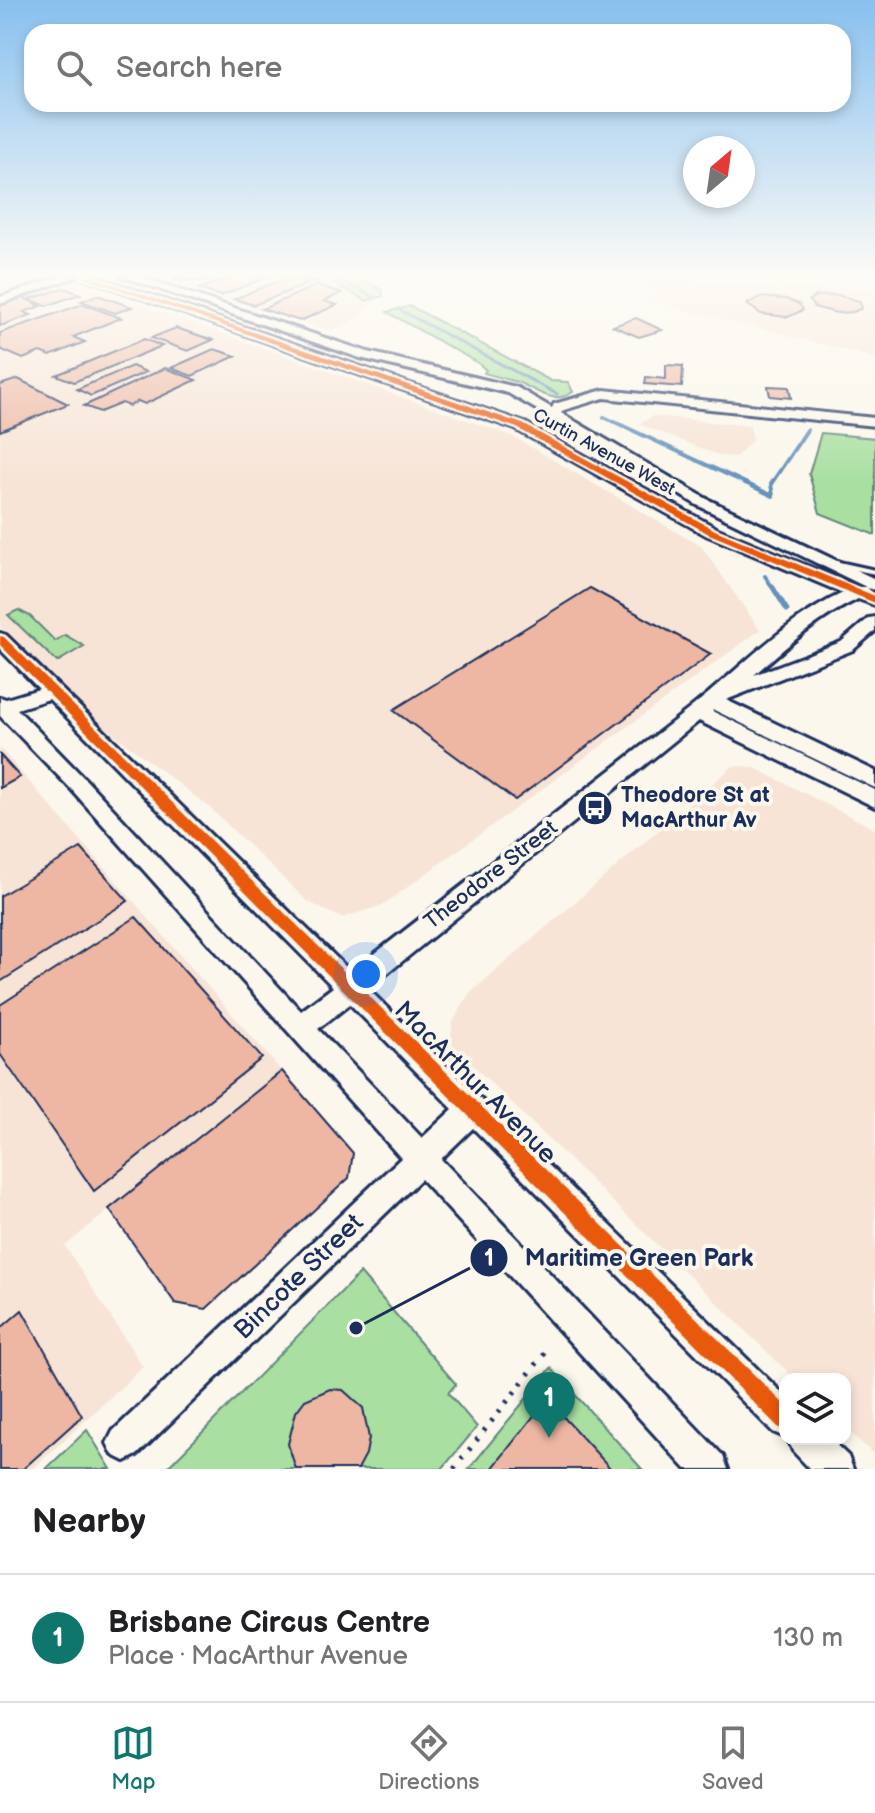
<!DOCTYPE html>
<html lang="en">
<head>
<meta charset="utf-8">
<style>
  body { margin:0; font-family:"Balsamiq Sans",sans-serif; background:#f2f2f2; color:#202124 }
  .controls { position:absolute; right:24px; bottom:24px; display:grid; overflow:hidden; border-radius:16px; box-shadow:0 4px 12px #0003 }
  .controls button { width:72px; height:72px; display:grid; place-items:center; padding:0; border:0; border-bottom:2px solid #e0e0e0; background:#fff; color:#202124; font:40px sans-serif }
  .compass { position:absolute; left:683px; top:136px; width:72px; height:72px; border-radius:50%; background:#fff; box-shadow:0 4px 12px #0003; rotate:29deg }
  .you { position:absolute; left:366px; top:974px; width:28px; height:28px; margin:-20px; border:6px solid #fff; border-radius:50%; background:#1a73e8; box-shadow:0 0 0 12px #1a73e833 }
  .badge { display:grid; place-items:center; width:52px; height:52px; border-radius:50%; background:#0f766e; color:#fff; font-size:26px; font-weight:700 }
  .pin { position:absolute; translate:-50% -66px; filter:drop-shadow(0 2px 4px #0008) }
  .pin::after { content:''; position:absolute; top:42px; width:28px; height:24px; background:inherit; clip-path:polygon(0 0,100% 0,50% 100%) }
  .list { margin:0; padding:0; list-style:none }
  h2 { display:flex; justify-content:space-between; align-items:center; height:104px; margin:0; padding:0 32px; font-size:34px }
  h2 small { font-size:26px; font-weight:400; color:#757577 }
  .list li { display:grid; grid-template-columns:52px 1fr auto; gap:24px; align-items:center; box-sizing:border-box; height:128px; padding:0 32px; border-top:2px solid #e0e0e0 }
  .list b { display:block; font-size:30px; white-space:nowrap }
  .list p { margin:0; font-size:26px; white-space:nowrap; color:#757577 }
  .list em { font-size:26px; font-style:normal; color:#757577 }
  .icon { flex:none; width:44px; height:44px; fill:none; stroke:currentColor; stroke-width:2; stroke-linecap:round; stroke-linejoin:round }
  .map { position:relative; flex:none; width:875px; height:1469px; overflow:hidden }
  .search { position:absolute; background:#fff; box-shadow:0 4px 12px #0003; left:24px; right:24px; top:24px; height:88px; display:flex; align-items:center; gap:20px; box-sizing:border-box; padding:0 28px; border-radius:24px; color:#757577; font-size:30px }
  .sheet { height:232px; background:#fff }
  nav { display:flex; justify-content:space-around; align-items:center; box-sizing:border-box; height:112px; border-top:2px solid #e0e0e0; background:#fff; font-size:22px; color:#757577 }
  nav a { display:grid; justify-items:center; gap:4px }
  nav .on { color:#0f766e }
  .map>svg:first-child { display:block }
  .built { fill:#f7e4d6 }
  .green { fill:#a9dfa1; stroke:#628780; stroke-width:2 }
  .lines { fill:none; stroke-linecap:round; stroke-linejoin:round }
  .stream-far2 { stroke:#6691bb; stroke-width:3 }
  .stream-far1 { stroke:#6691bb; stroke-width:4 }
  .stream { stroke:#6691bb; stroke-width:5 }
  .building { fill:#eeb7a3; stroke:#1b2f5e; stroke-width:2 }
  .lane-casing { stroke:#1b2f5e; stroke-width:6 }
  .street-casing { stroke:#1b2f5e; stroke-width:6 }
  .path { stroke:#1b2f5e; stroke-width:5; stroke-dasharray:3 9; stroke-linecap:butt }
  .lane { fill:#fbf7ec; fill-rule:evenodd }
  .street { fill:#fbf7ec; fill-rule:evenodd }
  .cycleway-casing { stroke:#fbf7ec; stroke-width:5 }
  .cycleway { fill:#e8590c; fill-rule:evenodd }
  .labels { text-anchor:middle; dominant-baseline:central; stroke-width:8; stroke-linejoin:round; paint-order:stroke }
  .far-street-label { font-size:18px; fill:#1b2f5e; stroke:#fbf7ec }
  .poi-label { font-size:22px; font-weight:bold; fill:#1b2f5e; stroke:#fbf7ec; text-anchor:start }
  .street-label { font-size:22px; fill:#1b2f5e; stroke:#fbf7ec }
  .near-street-label { font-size:26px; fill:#1b2f5e; stroke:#fbf7ec }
  .leader { fill:none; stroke:#1b2f5e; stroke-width:3 }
  .callout-dot { fill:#1b2f5e; stroke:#fbf7ec; stroke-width:3 }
  .mark-label { font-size:24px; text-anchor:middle; font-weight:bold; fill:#fff }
  .callout-label { font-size:24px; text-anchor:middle; font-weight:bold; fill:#1b2f5e; stroke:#fbf7ec; stroke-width:8; stroke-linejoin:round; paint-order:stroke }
</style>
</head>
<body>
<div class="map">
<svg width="875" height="1469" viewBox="0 0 875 1469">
  <rect width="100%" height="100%" fill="#fbf7ec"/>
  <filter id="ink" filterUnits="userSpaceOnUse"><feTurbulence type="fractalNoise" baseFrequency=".0125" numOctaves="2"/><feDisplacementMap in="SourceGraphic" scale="16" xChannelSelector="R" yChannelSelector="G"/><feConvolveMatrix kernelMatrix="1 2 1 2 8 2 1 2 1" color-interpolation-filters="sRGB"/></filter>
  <g filter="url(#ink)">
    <g class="built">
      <path d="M 149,276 L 320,276 L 373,304 L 360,317 L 331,331 Z"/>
      <path d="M 632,278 L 875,291 L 875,358 L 648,300 L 662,291 L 632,287 Z"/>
      <path d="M 71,280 L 512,436 L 702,547 L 760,630 L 383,905 L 342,918 L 320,908 L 306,900 L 208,806 L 99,723 L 0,627 L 0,305 Z"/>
      <path d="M 653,416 L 750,426 L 753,439 L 736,457 L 720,456 L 639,424 Z"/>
      <path d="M 0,748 L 353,1153 L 349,1178 L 206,1309 L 175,1303 L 110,1209 L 65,1246 L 143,1367 L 33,1469 L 0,1469 Z"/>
      <path d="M 733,766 L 753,767 L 875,829 L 875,1456 L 845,1427 L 845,1379 L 795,1379 L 450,1043 L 453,1022 L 469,994 Z"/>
    </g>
    <g class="green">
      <path d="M 320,276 L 356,276 L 382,290 L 383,296 L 367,301 Z"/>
      <path d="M 410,306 L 551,381 L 568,382 L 573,392 C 552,406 536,389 517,382 C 506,379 495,376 484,373 L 486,370 L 478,363 L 387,312 Z"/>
      <path d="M 821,433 L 875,438 L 875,535 L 820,513 L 809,474 Z"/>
      <path d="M 18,610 L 30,616 L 55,641 L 65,635 L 84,646 L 57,662 L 8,615 Z"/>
      <path d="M 360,1273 L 456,1384 L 448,1393 L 477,1427 L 442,1469 L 166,1469 Z"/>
      <path d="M 551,1368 L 642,1469 L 469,1469 Z"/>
      <path d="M 87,1430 L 111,1469 L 46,1469 Z"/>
    </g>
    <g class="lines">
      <g class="stream-far2">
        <path d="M 334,276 L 375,298"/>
        <path d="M 398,309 L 557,394"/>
      </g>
      <g class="stream-far1">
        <path d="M 604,417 L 773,496 L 771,484 L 807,430"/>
        <path d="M 765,576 L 773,588"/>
      </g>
      <path class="stream" d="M 772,586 L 787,610"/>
    </g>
    <g class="building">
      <path d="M 177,276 L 218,276 L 207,281 L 174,280 Z"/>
      <path d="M 233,276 L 270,276 L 220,296 L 199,289 Z"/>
      <path d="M 290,276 L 315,281 L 254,305 L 234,299 Z"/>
      <path d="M 317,285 L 342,293 L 324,301 L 337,305 L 300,321 L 262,309 Z"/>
      <path d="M 64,288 L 80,294 L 46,306 L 30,299 Z"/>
      <path d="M 97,295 L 132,307 L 115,313 L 81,301 Z"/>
      <path d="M 838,295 L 859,301 L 862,308 L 853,312 L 837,313 L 814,307 L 809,300 L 815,296 Z"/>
      <path d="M 22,297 L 41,306 L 24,312 L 31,315 L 0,326 L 0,305 Z"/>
      <path d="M 760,297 L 786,299 L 799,304 L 803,310 L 788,317 L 761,314 L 747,304 Z"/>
      <path d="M 83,304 L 121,318 L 73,337 L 85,342 L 50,356 L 40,352 L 23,359 L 0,349 L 0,333 Z"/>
      <path d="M 636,318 L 662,330 L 639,337 L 613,326 Z"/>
      <path d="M 176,328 L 213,340 L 188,351 L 151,338 Z"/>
      <path d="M 144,339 L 162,346 L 74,382 L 56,375 Z"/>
      <path d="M 214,349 L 236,356 L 192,376 L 171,368 Z"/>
      <path d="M 666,365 L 683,366 L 682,387 L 645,384 L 646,377 L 666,379 Z"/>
      <path d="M 132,366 L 146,372 L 91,396 L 77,389 Z"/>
      <path d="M 165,368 L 196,380 L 145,404 L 138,401 L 129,406 L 122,403 L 100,412 L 84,406 Z"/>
      <path d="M 18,379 L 68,404 L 0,431 L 0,385 Z"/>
      <path d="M 768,386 L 789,387 L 791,398 L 770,396 Z"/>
      <path d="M 590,588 L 711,654 L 515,800 L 393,710 Z"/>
      <path d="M 0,755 L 20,777 L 0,788 Z"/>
      <path d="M 81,848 L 128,901 L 0,982 L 0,896 Z"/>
      <path d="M 136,917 L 262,1058 L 94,1191 L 0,1054 L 0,1005 Z"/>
      <path d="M 282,1071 L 353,1153 L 349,1178 L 206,1309 L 175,1303 L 109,1209 Z"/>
      <path d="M 22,1310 L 82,1416 L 23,1469 L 0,1469 L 0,1329 Z"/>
      <path d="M 330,1389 L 343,1390 L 363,1408 L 369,1438 L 366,1454 L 358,1469 L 296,1469 L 288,1444 L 296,1412 L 305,1400 Z"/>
      <path d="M 539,1390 L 611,1469 L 492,1469 L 540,1408 L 532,1399 Z"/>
    </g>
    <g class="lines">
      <defs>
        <path id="lane" d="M 827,560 L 830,560 L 875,570 L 875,574 L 827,564 Z"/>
        <g id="street">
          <path d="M 62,276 L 77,276 L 0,304 L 0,297 Z"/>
          <path d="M 78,276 L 94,276 L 525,423 L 718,529 L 858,587 L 866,587 L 697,505 L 555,421 L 544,423 L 542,420 L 546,415 L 508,393 L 360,358 L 121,276 L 137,276 L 368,352 L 516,387 L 552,408 L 554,404 L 604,390 L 875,418 L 875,426 L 604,398 L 564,410 L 561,413 L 707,499 L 875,579 L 875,590 L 867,588 L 875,594 L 875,605 L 858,599 C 818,618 787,646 754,675 L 841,642 L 869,618 L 875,617 L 875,631 L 853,650 L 726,700 L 875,771 L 875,788 L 714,710 L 712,711 L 875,790 L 875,807 L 699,721 L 368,989 L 785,1396 L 785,1437 L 773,1432 L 473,1128 L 441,1159 L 723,1456 L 728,1469 L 686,1469 L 421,1179 L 137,1455 L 125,1461 L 113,1455 L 107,1443 L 113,1431 L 401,1158 L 72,790 L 0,716 L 0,697 L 6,699 L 39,689 L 0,649 L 0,633 L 6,635 L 351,972 C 464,885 576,797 688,710 C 739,670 784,620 843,593 L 706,535 L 515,429 ZM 49,699 L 333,987 L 301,1011 L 86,780 L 17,709 ZM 350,1004 L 453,1109 L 422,1138 L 318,1029 Z"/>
          <path d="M 788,1439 L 830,1439 L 848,1456 L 853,1469 L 810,1469 L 793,1451 Z"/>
        </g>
      </defs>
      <use href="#lane" class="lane-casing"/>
      <use href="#street" class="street-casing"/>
      <path class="path" d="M 454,1469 L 546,1352"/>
      <use href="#lane" class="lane"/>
      <use href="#street" class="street"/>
      <defs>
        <g id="cycleway">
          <path d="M 80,276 L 89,276 L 523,424 L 715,530 L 875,596 L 875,603 L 709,534 L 517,428 Z"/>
          <path d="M 0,636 L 4,637 L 785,1405 L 785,1430 L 778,1427 L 0,645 Z"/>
        </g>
      </defs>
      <use href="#cycleway" class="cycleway-casing"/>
      <use href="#cycleway" class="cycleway"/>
    </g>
  </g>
  <linearGradient id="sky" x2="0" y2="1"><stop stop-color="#88c0ef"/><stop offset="0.57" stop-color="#fdfbf6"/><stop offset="1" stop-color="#fdfbf6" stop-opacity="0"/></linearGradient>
  <rect width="875" height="482" fill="url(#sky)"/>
  <defs>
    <symbol id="bus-disc" viewBox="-11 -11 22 22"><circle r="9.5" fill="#1b2f5e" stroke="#fbf7ec"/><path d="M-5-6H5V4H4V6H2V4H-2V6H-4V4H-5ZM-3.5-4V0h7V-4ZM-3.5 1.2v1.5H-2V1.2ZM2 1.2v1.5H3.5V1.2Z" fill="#fff"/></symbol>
  </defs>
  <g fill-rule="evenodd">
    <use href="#bus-disc" x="575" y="788" width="40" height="40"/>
  </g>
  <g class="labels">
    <g class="far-street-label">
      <text transform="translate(604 452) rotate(29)">Curtin Avenue West</text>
    </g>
    <g class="poi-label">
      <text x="621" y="795">Theodore St at<tspan x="621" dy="25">MacArthur Av</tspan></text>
    </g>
    <g class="street-label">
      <text transform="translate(491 875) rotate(-38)">Theodore Street</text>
    </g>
    <g class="near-street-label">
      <text transform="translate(475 1083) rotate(45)">MacArthur Avenue</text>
      <text transform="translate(299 1277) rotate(-44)">Bincote Street</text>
    </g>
  </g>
  <path class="leader" d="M356 1328L489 1258"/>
  <g class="callout-dot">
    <circle cx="356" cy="1328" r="8"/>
    <circle cx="489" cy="1258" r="20"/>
  </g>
  <g class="mark-label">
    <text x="489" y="1266">1</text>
  </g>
  <g class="callout-label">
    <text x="639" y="1266">Maritime Green Park</text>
  </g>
</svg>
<div class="controls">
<button><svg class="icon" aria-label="layers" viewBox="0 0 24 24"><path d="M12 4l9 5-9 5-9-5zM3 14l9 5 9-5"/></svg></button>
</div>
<svg class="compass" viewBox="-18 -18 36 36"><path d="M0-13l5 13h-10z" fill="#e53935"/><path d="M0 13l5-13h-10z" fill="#757577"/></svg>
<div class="you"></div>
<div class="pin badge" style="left:549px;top:1438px">1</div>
<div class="search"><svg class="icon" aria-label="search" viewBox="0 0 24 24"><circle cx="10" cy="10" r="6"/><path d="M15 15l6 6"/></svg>Search here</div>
</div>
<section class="sheet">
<h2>Nearby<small></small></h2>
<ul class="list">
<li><span class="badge">1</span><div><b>Brisbane Circus Centre</b><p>Place · MacArthur Avenue</p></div><em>130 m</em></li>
</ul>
</section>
<nav>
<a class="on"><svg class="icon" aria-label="map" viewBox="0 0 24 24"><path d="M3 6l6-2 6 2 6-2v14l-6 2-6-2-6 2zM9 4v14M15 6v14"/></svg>Map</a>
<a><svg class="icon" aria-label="directions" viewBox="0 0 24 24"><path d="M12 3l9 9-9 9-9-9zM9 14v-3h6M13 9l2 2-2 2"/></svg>Directions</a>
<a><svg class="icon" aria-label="saved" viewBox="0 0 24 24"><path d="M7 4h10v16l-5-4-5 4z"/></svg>Saved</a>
</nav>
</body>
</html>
